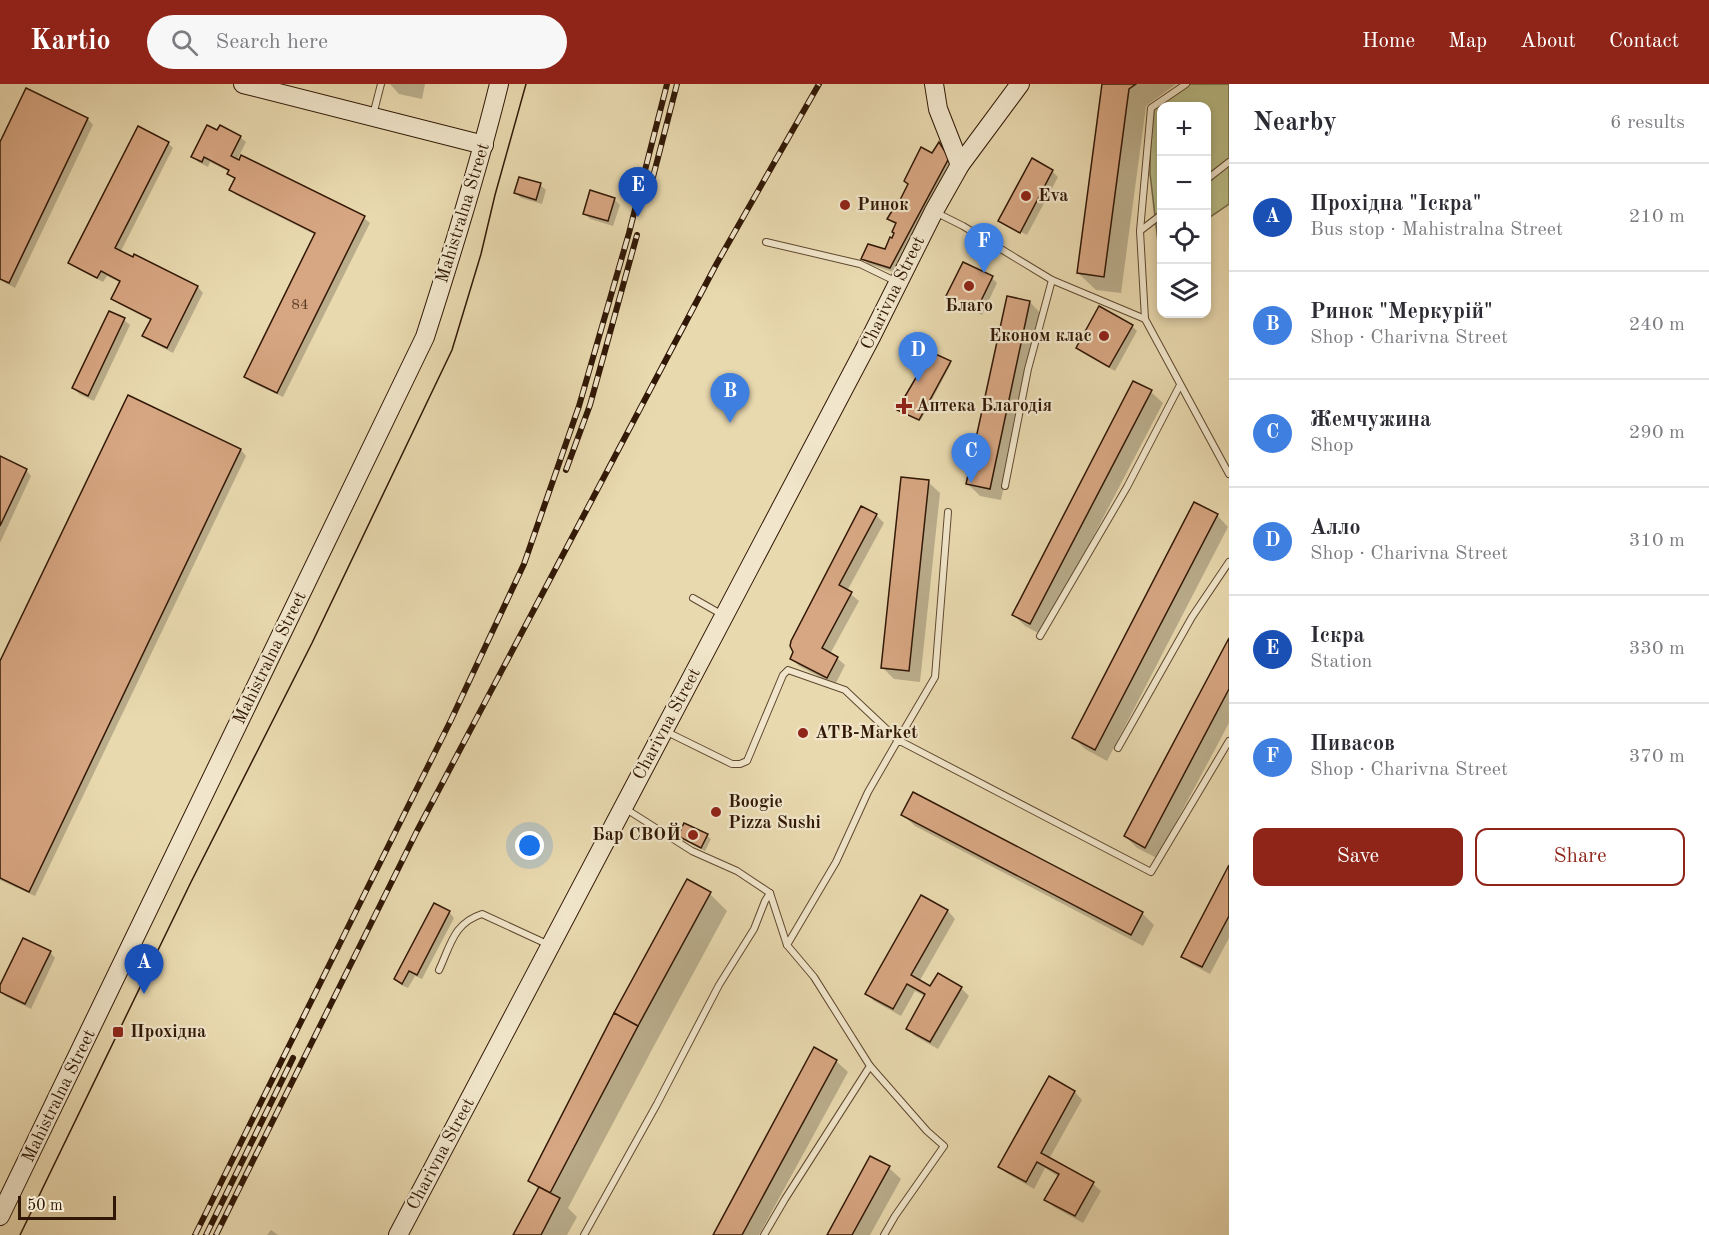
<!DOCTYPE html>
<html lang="en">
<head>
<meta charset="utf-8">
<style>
  body { margin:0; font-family:"Old Standard TT",serif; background:#f7f7f7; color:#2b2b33 }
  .controls { position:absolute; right:18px; top:18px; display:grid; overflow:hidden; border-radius:12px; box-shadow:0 3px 9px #0003 }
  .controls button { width:54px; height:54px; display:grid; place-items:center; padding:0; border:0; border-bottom:2px solid #e1e1e2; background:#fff; color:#2b2b33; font:30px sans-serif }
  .scale { position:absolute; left:18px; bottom:15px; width:98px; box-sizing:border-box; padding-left:6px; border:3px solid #311806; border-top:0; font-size:16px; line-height:21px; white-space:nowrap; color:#311806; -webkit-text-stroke:4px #f1e6cb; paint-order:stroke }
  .you { position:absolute; left:530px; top:762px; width:21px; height:21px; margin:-15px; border:4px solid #fff; border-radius:50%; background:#1a73e8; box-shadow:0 0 0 9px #1a73e833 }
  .badge { display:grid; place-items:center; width:39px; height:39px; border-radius:50%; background:#8f2418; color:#fff; font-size:20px; font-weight:700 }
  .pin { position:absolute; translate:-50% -50px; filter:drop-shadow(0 2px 3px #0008) }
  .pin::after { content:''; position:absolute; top:32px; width:21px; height:18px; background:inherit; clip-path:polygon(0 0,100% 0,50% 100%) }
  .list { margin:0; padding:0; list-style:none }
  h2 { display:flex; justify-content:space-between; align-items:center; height:78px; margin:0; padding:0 24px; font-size:26px }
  h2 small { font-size:20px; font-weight:400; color:#7c7c81 }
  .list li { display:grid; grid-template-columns:39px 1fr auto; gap:18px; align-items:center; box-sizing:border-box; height:108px; padding:0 24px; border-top:2px solid #e1e1e2 }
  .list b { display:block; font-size:22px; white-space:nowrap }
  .list p { margin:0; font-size:20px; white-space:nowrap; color:#7c7c81 }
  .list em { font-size:20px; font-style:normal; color:#7c7c81 }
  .actions { display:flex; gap:12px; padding:18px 24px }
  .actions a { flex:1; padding:14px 0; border:2px solid #8f2418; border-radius:12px; text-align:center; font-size:21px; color:#8f2418 }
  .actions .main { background:#8f2418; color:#fff }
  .icon { flex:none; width:33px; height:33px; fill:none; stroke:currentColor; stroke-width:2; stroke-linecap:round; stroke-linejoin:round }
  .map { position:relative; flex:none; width:1229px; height:1151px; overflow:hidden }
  header { display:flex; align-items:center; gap:36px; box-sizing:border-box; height:84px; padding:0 30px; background:#8f2418; color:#fff }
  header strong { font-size:28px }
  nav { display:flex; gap:33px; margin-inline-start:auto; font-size:21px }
  .search { width:420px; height:54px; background:#f7f7f7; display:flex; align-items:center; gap:15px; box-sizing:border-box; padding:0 21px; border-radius:33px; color:#7c7c81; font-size:22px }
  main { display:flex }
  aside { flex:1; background:#fff }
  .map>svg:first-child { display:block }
  .green { fill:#babe88; stroke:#766b47; stroke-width:1.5 }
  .shadow { fill:#0003 }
  .building { fill:#d7a682; stroke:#311806; stroke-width:1.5 }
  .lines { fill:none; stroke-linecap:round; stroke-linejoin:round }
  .lane-casing { stroke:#5f4830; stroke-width:8 }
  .secondary-casing { stroke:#311806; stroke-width:20 }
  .lane { stroke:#f1e6cb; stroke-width:6 }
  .secondary { stroke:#f1e6cb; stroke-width:18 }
  .tram { stroke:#311806; stroke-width:1.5 }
  .rail-casing { stroke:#311806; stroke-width:6 }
  .rail { stroke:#f1e6cb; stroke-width:4; stroke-dasharray:11; stroke-linecap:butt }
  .poi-dot { fill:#8f2418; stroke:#f1e6cb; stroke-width:2 }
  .labels { text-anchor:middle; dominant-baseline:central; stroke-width:4.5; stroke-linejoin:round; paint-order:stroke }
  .number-label { font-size:15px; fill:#5a3c25 }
  .poi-label { font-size:18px; font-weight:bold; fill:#311806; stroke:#f1e6cb; text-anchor:start }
  .street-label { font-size:18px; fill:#311806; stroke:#f1e6cb }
</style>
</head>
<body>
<header>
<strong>Kartio</strong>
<div class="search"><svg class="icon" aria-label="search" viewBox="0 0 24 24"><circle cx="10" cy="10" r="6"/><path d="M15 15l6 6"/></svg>Search here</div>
<nav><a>Home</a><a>Map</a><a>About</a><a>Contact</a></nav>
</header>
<main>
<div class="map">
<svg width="1229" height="1151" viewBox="0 0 1229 1151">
  <rect width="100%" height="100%" fill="#e9d9af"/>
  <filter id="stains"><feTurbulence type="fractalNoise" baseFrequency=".00333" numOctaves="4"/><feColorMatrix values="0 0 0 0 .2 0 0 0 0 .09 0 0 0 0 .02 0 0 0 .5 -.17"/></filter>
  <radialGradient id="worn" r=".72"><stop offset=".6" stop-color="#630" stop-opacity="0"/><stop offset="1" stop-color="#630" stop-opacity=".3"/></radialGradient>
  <path class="green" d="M 1187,0 L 1229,0 L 1229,120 L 1207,135 L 1206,22 L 1162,22 L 1162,165 L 1159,167 L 1150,89 L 1151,24 Z"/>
  <g class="shadow">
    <path d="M 390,0 L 425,0 L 422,15 L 399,10 Z"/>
    <path d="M 1104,0 L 1176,0 L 1146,22 L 1121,209 L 1096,206 L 1078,189 Z"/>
    <path d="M 27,6 L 88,35 L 93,41 L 15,204 L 0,196 L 0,62 Z"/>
    <path d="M 218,48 L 240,53 L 246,58 L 237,76 L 364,134 L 370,139 L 283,313 L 251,298 L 245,292 L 316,151 L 236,111 L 231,106 L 236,96 L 229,90 L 230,88 L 210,78 L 208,83 L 198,78 L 193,72 Z"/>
    <path d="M 168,59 L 173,64 L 120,169 L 133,175 L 135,172 L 198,203 L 203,209 L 173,269 L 150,257 L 144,252 L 152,237 L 119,220 L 113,215 L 121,199 L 107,192 L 103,198 L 76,184 L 70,179 Z"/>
    <path d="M 940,60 L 945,66 L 954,81 L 896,189 L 868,180 L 863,174 L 886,167 L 893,156 L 897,141 L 889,135 L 898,124 Z"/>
    <path d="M 1032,76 L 1052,87 L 1058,93 L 1027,151 L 1004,139 L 1004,141 L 1000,137 Z"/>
    <path d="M 540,101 L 546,106 L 542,120 L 521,114 L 515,108 Z"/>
    <path d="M 614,115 L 620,121 L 613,142 L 590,135 L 584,129 Z"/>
    <path d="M 992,194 L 997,199 L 982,231 L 954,218 L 948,212 Z"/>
    <path d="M 1030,218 L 1041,230 L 1001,416 L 980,412 L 968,400 Z"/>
    <path d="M 110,229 L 124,236 L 130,241 L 94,317 L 79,310 L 74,304 Z"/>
    <path d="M 1132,242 L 1137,247 L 1115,287 L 1083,269 L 1078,264 Z"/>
    <path d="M 931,270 L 951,280 L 921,336 L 900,327 Z"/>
    <path d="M 1151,308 L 1163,319 L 1042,551 L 1025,542 L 1014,531 Z"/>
    <path d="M 128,313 L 241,366 L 246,372 L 35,812 L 0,796 L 0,580 Z"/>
    <path d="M 0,374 L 26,386 L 31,392 L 0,459 Z"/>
    <path d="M 928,398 L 940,409 L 920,598 L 894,595 L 883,584 Z"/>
    <path d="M 876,431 L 884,439 L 847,507 L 859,517 L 830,570 L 837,574 L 845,581 L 835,601 L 799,582 L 792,575 Z"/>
    <path d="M 1217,431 L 1228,443 L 1107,677 L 1085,665 L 1074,654 Z"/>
    <path d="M 1229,557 L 1229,639 L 1157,774 L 1137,764 L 1125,752 Z"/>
    <path d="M 903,731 L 1142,829 L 1154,841 L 1143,862 L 915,742 Z"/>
    <path d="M 685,741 L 707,752 L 711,755 L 705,767 L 683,756 L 679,752 Z"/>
    <path d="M 1229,784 L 1229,854 L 1210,890 L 1191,880 L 1183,872 Z"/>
    <path d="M 710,810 L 727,827 L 655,960 L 568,1124 L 577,1133 L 567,1151 L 515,1151 L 539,1106 L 530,1096 Z"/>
    <path d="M 922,813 L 948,827 L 955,835 L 919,898 L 931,904 L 961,904 L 969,912 L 938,965 L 915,952 L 907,944 L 926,913 L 915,907 L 901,932 L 874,917 L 867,909 Z"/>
    <path d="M 449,828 L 454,834 L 422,895 L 415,892 L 408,904 L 401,901 L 396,895 Z"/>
    <path d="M 50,868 L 55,874 L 31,925 L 5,912 L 0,907 L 0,905 Z"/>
    <path d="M 836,977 L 848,988 L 759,1151 L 714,1151 Z"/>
    <path d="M 1050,994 L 1075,1008 L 1082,1016 L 1049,1075 L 1093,1100 L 1101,1107 L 1083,1139 L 1054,1123 L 1046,1115 L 1059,1093 L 1045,1084 L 1034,1105 L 1008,1090 L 1000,1083 Z"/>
    <path d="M 889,1084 L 901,1095 L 870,1151 L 829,1151 Z"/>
    <path d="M 271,1146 L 278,1151 L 267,1151 Z"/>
  </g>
  <g class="building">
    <path d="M 1102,0 L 1136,0 L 1129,5 L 1104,193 L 1077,189 Z"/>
    <path d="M 26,4 L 88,34 L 9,199 L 0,195 L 0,58 Z"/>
    <path d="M 207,41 L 217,46 L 220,41 L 241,52 L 231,72 L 239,76 L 241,71 L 365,132 L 277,309 L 244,293 L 315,149 L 229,106 L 235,94 L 227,90 L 229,86 L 204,73 L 202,78 L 191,73 Z"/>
    <path d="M 138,42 L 169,58 L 115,164 L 133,173 L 134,170 L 198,202 L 167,264 L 142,252 L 151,235 L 111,215 L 120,197 L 101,187 L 97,194 L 68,179 Z"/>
    <path d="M 939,58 L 949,74 L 890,184 L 861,175 L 868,160 L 885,165 L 890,153 L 892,154 L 894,149 L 892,148 L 896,139 L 887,135 L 892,127 L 890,125 L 893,120 L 897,122 L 908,100 L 904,97 L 921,63 L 932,69 Z"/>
    <path d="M 1032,74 L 1053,86 L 1020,149 L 998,137 Z"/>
    <path d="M 519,93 L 541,99 L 536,116 L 514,109 Z"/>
    <path d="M 590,106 L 615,114 L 608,137 L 583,130 Z"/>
    <path d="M 963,178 L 993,192 L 976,227 L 946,212 Z"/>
    <path d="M 1007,212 L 1030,217 L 990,405 L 966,400 Z"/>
    <path d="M 1099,222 L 1133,241 L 1109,283 L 1076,264 Z"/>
    <path d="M 109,227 L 125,234 L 88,312 L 72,304 Z"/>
    <path d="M 931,268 L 951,277 L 919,336 L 897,326 Z"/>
    <path d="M 1133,297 L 1152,306 L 1030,540 L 1012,531 Z"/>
    <path d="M 128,311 L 241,365 L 29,808 L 0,794 L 0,577 Z"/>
    <path d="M 0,372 L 27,385 L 0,442 Z"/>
    <path d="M 901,393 L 929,396 L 909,587 L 881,584 Z"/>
    <path d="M 1194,418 L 1218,430 L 1095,666 L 1072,654 Z"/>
    <path d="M 861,422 L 877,430 L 839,501 L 852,508 L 822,564 L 838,573 L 827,594 L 790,575 L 793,568 L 790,562 L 791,557 Z"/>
    <path d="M 1229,554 L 1229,605 L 1145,764 L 1124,752 Z"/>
    <path d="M 913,708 L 1143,828 L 1131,851 L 901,731 Z"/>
    <path d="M 684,739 L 708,750 L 701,764 L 678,752 Z"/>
    <path d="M 1229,781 L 1229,832 L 1202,883 L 1181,873 Z"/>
    <path d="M 687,795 L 711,808 L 638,942 L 614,929 Z"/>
    <path d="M 921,811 L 948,826 L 911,891 L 930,902 L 938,889 L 962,903 L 930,958 L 906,945 L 925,910 L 907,900 L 893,925 L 865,910 Z"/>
    <path d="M 434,819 L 450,827 L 417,891 L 409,887 L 402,900 L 394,895 Z"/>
    <path d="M 23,854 L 51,867 L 25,920 L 0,908 L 0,901 Z"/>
    <path d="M 614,929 L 638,942 L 550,1109 L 528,1097 Z"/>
    <path d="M 814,963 L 837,976 L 742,1151 L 713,1151 Z"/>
    <path d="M 1049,992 L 1075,1007 L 1041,1069 L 1094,1098 L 1075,1132 L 1044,1116 L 1059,1090 L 1037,1078 L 1026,1098 L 998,1083 Z"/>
    <path d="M 870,1072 L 890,1082 L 852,1151 L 827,1151 Z"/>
    <path d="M 539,1103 L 560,1114 L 541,1151 L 513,1151 Z"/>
  </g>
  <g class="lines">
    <defs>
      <g id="lane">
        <path d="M 373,31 L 381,0"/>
        <path d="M 1206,96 L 1229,78"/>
        <path d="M 935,128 L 963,142 L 1052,196 L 1145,235"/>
        <path d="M 1162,130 L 1140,147 L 1145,235 L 1229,390"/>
        <path d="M 1140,147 L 1151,24 L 1186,0"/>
        <path d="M 766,158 L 860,180 L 895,197"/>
        <path d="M 1005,402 L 1028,285 L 1052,196"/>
        <path d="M 693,514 L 721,530"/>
        <path d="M 1040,552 L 1127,403 L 1180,301"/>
        <path d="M 667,648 L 732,680 L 740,680 L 747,677 L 783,591 L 788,586 L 845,606 L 898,656 L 935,593 L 948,428"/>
        <path d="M 1118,664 L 1192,533 L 1229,478"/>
        <path d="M 626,725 L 692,767 L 737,787 L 770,809 L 787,861 L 836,778 L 868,708 L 898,656 L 1151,788 L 1229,657"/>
        <path d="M 439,886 C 451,860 454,839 482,830 L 547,860"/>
        <path d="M 870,982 L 927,1047 L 944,1062 L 895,1132 L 884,1151"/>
        <path d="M 584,1151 L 657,1020 L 719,901 L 754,845 L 765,817 L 770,809"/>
        <path d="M 764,1151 L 785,1115 L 870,982 L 814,893 L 787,861"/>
      </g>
      <g id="secondary">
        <path d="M 243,0 L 484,61"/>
        <path d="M 934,0 L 938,25 L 960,81"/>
        <path d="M 0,1132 L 425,253 C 452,169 478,85 499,0"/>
        <path d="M 398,1151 L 871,253 L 934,127 L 960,81 L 1020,0"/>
      </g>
    </defs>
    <use href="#lane" class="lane-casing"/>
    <use href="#secondary" class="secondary-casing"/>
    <use href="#lane" class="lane"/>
    <use href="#secondary" class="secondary"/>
    <path class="tram" d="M 20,1151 L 191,798 L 312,559 L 452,266 L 481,170 L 495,111 L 526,0"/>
    <defs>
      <g id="rail">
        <path d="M 653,93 L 677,0"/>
        <path d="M 566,386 L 590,321 L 637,151"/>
        <path d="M 195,1151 L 451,636 L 524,480 L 579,322 L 629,149 L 667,0"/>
        <path d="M 206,1151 L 293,974"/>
        <path d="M 216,1151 L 417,747 L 717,179 L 819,0"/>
      </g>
    </defs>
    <use href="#rail" class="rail-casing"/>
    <use href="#rail" class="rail"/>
  </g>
  <g class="poi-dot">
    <circle cx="1026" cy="112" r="6"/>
    <circle cx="845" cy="121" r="6"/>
    <circle cx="969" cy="202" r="6"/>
    <circle cx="1104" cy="252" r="6"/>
    <path d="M901 313h6v6h6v6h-6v6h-6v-6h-6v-6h6z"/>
    <circle cx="803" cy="649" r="6"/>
    <circle cx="716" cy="728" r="6"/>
    <circle cx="693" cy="751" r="6"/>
    <rect x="112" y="942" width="12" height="12" rx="3"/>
  </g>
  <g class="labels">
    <g class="number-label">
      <text x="300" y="221">84</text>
    </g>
    <g class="poi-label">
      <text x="1038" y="112">Eva</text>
      <text x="857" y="121">Ринок</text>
      <text x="969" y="222" text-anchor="middle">Благо</text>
      <text x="1092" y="252" text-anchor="end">Економ клас</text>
      <text x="916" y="322">Аптека Благодія</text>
      <text x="815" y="649">ATB-Market</text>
      <text x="728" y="718">Boogie<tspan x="728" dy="21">Pizza Sushi</tspan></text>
      <text x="681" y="751" text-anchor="end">Бар СВОЙ</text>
      <text x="130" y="948">Прохідна</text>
    </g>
    <g class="street-label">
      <text transform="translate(463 129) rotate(-73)">Mahistralna Street</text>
      <text transform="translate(893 209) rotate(-64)">Charivna Street</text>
      <text transform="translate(270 574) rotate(-64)">Mahistralna Street</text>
      <text transform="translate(667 640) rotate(-62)">Charivna Street</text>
      <text transform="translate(59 1012) rotate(-64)">Mahistralna Street</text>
      <text transform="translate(441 1070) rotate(-62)">Charivna Street</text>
    </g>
  </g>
  <rect width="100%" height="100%" filter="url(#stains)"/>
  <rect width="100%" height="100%" fill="url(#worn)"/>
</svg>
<div class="controls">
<button>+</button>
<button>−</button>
<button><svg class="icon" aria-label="locate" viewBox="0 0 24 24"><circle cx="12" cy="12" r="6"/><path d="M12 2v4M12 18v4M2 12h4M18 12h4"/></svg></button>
<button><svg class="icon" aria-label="layers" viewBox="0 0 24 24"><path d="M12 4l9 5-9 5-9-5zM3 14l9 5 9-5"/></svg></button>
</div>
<div class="scale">50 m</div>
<div class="you"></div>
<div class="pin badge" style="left:144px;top:910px;background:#1a4fb4">A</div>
<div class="pin badge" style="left:730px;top:339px;background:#3f7fe0">B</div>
<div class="pin badge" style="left:971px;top:399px;background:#3f7fe0">C</div>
<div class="pin badge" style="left:918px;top:298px;background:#3f7fe0">D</div>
<div class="pin badge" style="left:638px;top:133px;background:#1a4fb4">E</div>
<div class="pin badge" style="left:984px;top:189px;background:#3f7fe0">F</div>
</div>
<aside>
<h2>Nearby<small>6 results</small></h2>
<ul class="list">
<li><span class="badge" style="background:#1a4fb4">A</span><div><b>Прохідна &quot;Іскра&quot;</b><p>Bus stop · Mahistralna Street</p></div><em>210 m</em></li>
<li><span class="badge" style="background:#3f7fe0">B</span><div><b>Ринок &quot;Меркурій&quot;</b><p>Shop · Charivna Street</p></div><em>240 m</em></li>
<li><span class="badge" style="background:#3f7fe0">C</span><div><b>Жемчужина</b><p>Shop</p></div><em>290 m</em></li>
<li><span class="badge" style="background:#3f7fe0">D</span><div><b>Алло</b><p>Shop · Charivna Street</p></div><em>310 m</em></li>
<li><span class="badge" style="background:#1a4fb4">E</span><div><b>Іскра</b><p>Station</p></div><em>330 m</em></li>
<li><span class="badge" style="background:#3f7fe0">F</span><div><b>Пивасов</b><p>Shop · Charivna Street</p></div><em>370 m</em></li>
</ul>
<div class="actions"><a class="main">Save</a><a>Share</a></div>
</aside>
</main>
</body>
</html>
